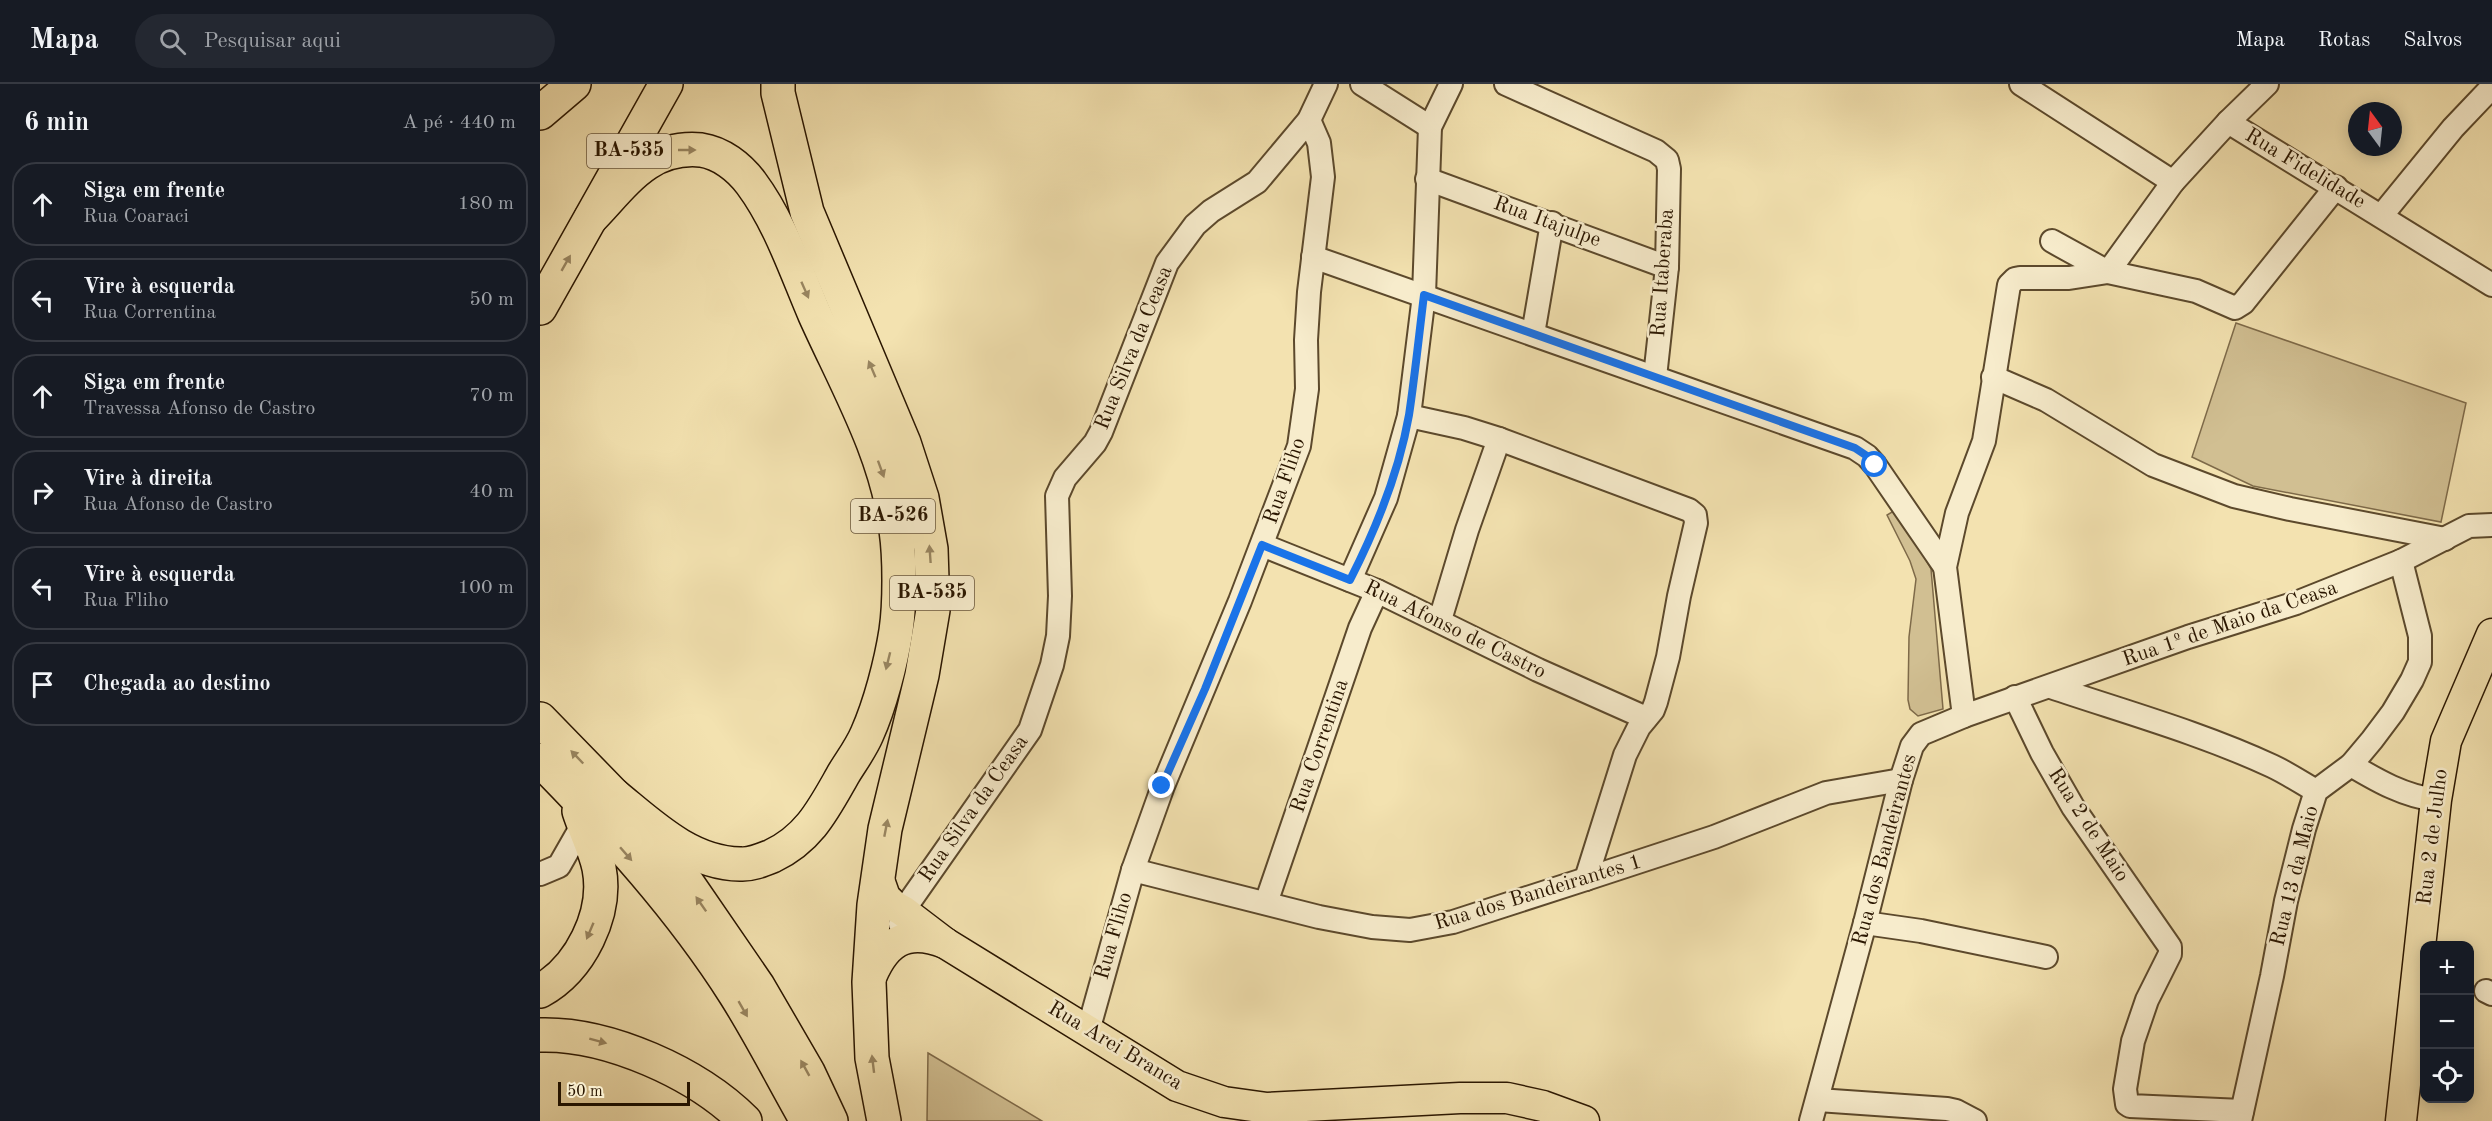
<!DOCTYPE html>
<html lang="pt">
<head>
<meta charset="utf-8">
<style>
  body { margin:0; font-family:"Old Standard TT",serif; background:#242831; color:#f1f3f6 }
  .controls { position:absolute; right:18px; bottom:18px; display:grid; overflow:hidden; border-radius:12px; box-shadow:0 3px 15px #0003 }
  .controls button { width:54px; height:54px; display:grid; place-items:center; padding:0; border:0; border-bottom:2px solid #363941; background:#171b24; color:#f1f3f6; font:30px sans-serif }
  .compass { position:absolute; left:1808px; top:18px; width:54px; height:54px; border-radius:50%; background:#171b24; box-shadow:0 3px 15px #0003; rotate:345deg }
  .scale { position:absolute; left:18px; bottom:15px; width:132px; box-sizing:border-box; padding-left:6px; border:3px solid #2a1600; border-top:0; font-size:16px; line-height:21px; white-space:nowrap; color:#2a1600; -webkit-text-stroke:4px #f7eccc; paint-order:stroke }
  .stop { position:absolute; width:18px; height:18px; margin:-14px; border:4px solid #1a73e8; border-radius:50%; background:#fff }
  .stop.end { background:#1a73e8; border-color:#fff; box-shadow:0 2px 6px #0008 }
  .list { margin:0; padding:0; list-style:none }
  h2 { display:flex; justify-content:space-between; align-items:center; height:78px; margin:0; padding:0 24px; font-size:26px }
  h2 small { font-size:20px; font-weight:400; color:#9ea1a6 }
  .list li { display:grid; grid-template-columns:39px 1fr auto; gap:18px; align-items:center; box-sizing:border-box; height:84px; margin:0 12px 12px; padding:0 12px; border:2px solid #363941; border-radius:24px }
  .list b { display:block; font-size:22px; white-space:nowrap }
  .list p { margin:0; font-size:20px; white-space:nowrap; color:#9ea1a6 }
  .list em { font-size:20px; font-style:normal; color:#9ea1a6 }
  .icon { flex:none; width:33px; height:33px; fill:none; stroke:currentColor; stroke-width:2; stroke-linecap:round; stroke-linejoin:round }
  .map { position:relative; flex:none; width:1952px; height:1037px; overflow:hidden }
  header { display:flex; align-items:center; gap:36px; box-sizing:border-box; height:84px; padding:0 30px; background:#171b24; border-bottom:2px solid #363941 }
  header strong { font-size:28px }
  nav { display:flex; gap:33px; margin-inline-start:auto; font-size:21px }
  .search { width:420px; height:54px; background:#242831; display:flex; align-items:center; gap:15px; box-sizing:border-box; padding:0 21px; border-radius:33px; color:#9ea1a6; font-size:22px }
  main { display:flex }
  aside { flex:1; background:#171b24 }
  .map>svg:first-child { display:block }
  .green { fill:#d1bf92; stroke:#7e6a49; stroke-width:1.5 }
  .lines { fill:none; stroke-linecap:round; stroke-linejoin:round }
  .minor-casing { stroke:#5c492c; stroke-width:26 }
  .major-casing { stroke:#2a1600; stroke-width:33 }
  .highway-casing { stroke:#2a1600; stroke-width:36 }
  .minor { stroke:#f7eccc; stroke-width:22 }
  .major { stroke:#f3e2b0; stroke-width:30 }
  .highway { stroke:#f3e2b0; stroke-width:33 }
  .oneway { fill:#998661 }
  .route { stroke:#1a73e8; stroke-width:8 }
  .labels { text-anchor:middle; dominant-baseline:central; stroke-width:5; stroke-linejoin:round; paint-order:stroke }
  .shield { fill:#f7eccc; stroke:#68563d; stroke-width:1.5 }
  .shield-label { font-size:20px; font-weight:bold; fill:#2a1600 }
  .street-label { font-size:21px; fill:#2a1600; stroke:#f7eccc }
</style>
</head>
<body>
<header>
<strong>Mapa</strong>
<div class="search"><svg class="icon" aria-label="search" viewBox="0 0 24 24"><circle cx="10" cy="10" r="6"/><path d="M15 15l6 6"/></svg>Pesquisar aqui</div>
<nav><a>Mapa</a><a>Rotas</a><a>Salvos</a></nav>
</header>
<main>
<aside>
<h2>6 min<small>A pé · 440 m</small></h2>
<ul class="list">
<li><svg class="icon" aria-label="ahead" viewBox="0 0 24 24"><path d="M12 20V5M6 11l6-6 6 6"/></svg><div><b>Siga em frente</b><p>Rua Coaraci</p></div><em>180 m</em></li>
<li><svg class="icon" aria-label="left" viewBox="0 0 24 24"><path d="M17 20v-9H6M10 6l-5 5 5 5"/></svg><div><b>Vire à esquerda</b><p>Rua Correntina</p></div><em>50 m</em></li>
<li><svg class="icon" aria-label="ahead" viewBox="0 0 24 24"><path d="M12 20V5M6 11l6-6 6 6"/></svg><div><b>Siga em frente</b><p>Travessa Afonso de Castro</p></div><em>70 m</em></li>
<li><svg class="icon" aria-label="right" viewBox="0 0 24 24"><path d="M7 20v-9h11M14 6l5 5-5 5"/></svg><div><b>Vire à direita</b><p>Rua Afonso de Castro</p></div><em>40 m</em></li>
<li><svg class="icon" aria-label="left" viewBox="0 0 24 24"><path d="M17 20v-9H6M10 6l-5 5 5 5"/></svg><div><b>Vire à esquerda</b><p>Rua Fliho</p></div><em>100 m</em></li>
<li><svg class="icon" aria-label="arrive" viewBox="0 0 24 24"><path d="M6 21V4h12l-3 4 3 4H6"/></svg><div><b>Chegada ao destino</b></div></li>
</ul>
</aside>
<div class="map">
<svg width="1952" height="1037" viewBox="0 0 1952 1037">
  <rect width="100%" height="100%" fill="#f3e2b0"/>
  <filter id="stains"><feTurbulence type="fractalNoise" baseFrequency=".00333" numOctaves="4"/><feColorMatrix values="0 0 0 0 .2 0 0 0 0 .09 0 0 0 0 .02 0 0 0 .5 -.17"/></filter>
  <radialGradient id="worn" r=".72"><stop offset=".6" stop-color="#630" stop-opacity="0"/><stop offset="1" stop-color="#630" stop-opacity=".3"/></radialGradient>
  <g class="green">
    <path d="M 1696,239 L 1926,319 L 1901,438 L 1713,402 L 1652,373 Z"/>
    <path d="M 1357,425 L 1391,485 L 1403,625 L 1378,632 L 1370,625 L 1368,616 L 1369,553 L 1376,495 L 1370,477 L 1347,431 Z"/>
    <path d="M 388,969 L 502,1037 L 387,1037 Z"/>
  </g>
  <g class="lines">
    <defs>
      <g id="minor">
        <path d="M 822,0 L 890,43"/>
        <path d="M 966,0 L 1116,67 L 1127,76 L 1129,85 L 1127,183 L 1115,293"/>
        <path d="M 1481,0 L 1633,98"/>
        <path d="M 1688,38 L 1952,201"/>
        <path d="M 887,95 L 1127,183"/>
        <path d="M 1842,131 L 1913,44 L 1952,3"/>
        <path d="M 1512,157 L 1568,188 L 1656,207 L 1695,224 L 1703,219 L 1796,103"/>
        <path d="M 773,173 L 1315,364 L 1327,372 L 1335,381 L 1405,483"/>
        <path d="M 1568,188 L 1633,98 L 1688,38 L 1727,0"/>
        <path d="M 993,250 L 1012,139"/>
        <path d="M 1453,293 L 1506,316 L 1613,381 L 1694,412 L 1750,425 L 1905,455"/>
        <path d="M 869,332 L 924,344 L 959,355 L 1149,426 L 1155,431 L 1156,439 L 1139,512 L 1128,573 L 1116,618 L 1113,626 L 1099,643 L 1085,671 L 1046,795"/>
        <path d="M 722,461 L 837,507 L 998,586 L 1106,634"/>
        <path d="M 810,496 L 846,414 L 869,332 L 884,211 L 890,43 L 911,0"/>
        <path d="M 900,536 L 927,446 L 959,355"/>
        <path d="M 1511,603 C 1585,628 1661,649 1732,682 C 1747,689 1762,699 1776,707"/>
        <path d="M 1475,613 L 1502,669 L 1533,723 L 1630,863 L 1630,870 L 1607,916 L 1593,957 L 1585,1005 L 1587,1020 L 1590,1022 L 1702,1027"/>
        <path d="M 1424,632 L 1648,553 L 1756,519 L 1861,477 L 1929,442 L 1952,441"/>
        <path d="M 1811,681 C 1838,697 1864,712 1896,716"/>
        <path d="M 593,786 L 779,833 L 832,843 L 870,846 L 913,838 L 1046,795 L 1174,753 L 1286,709 L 1361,696"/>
        <path d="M 0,790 L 19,782 L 43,740"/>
        <path d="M 726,819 L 820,544 L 837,507"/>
        <path d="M 1325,839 L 1381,847 L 1506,873"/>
        <path d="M 360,840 L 363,827 L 490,646 L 512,581 L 518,552 L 520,512 L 517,412 L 525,394 L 555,359 L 561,348 L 627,179 L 655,141 L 671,127 L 717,98 L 769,36 L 786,0"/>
        <path d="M 1946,907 L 1952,910"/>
        <path d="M 548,947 L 593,786 L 623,702 L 700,517 L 759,362 L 767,305 L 766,256 L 769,208 L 783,93 L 779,59 L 769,36"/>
        <path d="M 1278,1016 L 1407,1025 L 1416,1027 L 1435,1037"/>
        <path d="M 1271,1037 L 1325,839 L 1361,696 L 1372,662 L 1381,650 L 1424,632 L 1405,483 L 1417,429 L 1444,357 L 1469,201 L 1475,195 L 1480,194 L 1529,194 L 1568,188"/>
        <path d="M 1700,1037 L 1732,892 L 1746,817 L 1764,745 L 1776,707 L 1811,681 L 1832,656 L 1853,628 L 1872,596 L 1880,578 L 1880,552 L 1861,477"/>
      </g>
      <g id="major">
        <path d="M 338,793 L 345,813 L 354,822 L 363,827 L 405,859 L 637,1002 L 684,1018 L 727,1024 L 920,1014 L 967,1014 L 1003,1022 L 1044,1037"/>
        <path d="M 329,898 C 344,859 365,843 405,859"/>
        <path d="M 1861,1037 L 1896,716 L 1906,657 L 1952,550"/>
      </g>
      <g id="highway">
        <path d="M 238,0 L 238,9 L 267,128 L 364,359 L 382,414 L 391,465 L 393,526 L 382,591 L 345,745 L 334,821 L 329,898 L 332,974 L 344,1037"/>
        <path d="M 0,29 L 34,0"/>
        <path d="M 51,134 C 84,100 108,61 161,66 C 181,69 199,83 211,99 C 240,138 256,187 275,231 C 306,300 347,370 356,446 C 360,473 360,520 356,547 C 351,579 340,621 327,650 C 321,664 312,676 304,689 C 284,724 270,754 232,772 C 222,776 210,781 200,780 C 149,779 111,741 74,711"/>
        <path d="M 0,224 L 126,0"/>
        <path d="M 0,635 L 74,711 L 148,800 L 218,902 L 268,988 L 291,1037"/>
        <path d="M 0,676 C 71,748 141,825 195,910 C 221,951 243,995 267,1037"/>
        <path d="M 0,907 C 40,885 68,830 59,784 C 55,765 45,746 39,727"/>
        <path d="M 0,951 C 68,949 157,989 205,1037"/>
      </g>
    </defs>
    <use href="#minor" class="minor-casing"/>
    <use href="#major" class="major-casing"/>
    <use href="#highway" class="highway-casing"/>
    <use href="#minor" class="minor"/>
    <use href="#major" class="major"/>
    <use href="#highway" class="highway"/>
  </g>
  <defs><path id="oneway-solid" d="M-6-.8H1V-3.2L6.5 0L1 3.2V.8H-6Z" transform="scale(1.5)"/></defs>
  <g class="oneway">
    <use href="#oneway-solid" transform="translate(147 66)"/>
    <use href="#oneway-solid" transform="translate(26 179) rotate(-60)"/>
    <use href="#oneway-solid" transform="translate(265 206) rotate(66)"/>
    <use href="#oneway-solid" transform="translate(332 285) rotate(-113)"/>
    <use href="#oneway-solid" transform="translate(341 385) rotate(70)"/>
    <use href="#oneway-solid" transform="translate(390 470) rotate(-94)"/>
    <use href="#oneway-solid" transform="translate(348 577) rotate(104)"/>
    <use href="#oneway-solid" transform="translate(37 673) rotate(-134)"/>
    <use href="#oneway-solid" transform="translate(346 744) rotate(-79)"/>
    <use href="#oneway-solid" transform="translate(86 770) rotate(49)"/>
    <use href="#oneway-solid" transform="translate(161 820) rotate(-125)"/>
    <use href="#oneway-solid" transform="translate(50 847) rotate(113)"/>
    <use href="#oneway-solid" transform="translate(203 925) rotate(60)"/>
    <use href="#oneway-solid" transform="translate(58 957) rotate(15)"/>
    <use href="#oneway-solid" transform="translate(333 980) rotate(-97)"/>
    <use href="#oneway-solid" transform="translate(265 984) rotate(-119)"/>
  </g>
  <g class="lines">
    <path class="route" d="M 622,702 L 665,605 L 722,461 L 810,496 C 836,445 859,388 869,331 C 875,291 879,251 884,211 L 1315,364 L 1327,372 L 1335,381"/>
  </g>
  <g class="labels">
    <g class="shield">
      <rect x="47" y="50" width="84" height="34" rx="4.5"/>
      <rect x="311" y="415" width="84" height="34" rx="4.5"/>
      <rect x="350" y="492" width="84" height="34" rx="4.5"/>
    </g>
    <g class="shield-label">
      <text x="89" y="67">BA-535</text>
      <text x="353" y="432">BA-526</text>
      <text x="392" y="509">BA-535</text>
    </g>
    <g class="street-label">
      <text transform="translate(1765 85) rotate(31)">Rua Fidelidade</text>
      <text transform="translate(1007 138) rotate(20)">Rua Itajulpe</text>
      <text transform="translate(1123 189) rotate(-86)">Rua Itaberaba</text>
      <text transform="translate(594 264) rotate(-68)">Rua Silva da Ceasa</text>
      <text transform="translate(745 397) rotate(-71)">Rua Fliho</text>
      <text transform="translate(1690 540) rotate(-19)">Rua 1º de Maio da Ceasa</text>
      <text transform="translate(915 546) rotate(26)">Rua Afonso de Castro</text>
      <text transform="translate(780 662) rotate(-71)">Rua Correntina</text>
      <text transform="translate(434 725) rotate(-55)">Rua Silva da Ceasa</text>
      <text transform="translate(1548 741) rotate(57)">Rua 2 de Maio</text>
      <text transform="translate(1893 753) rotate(-83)">Rua 2 de Julho</text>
      <text transform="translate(1345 766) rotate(-75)">Rua dos Bandeirantes</text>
      <text transform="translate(1755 792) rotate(-76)">Rua 13 da Maio</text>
      <text transform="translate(998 809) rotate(-17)">Rua dos Bandeirantes 1</text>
      <text transform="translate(574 852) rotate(-74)">Rua Fliho</text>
      <text transform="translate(575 962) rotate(31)">Rua Arei Branca</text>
    </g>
  </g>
  <rect width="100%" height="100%" filter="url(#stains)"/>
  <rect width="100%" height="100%" fill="url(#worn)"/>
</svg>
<div class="controls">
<button>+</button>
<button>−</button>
<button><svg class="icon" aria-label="locate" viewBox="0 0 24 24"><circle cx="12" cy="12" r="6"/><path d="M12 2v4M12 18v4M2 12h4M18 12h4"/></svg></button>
</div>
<svg class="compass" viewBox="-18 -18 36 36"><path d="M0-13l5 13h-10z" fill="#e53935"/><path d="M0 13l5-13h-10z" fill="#9ea1a6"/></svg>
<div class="scale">50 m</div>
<div class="stop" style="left:1335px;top:381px"></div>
<div class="stop end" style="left:622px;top:702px"></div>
</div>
</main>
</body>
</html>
